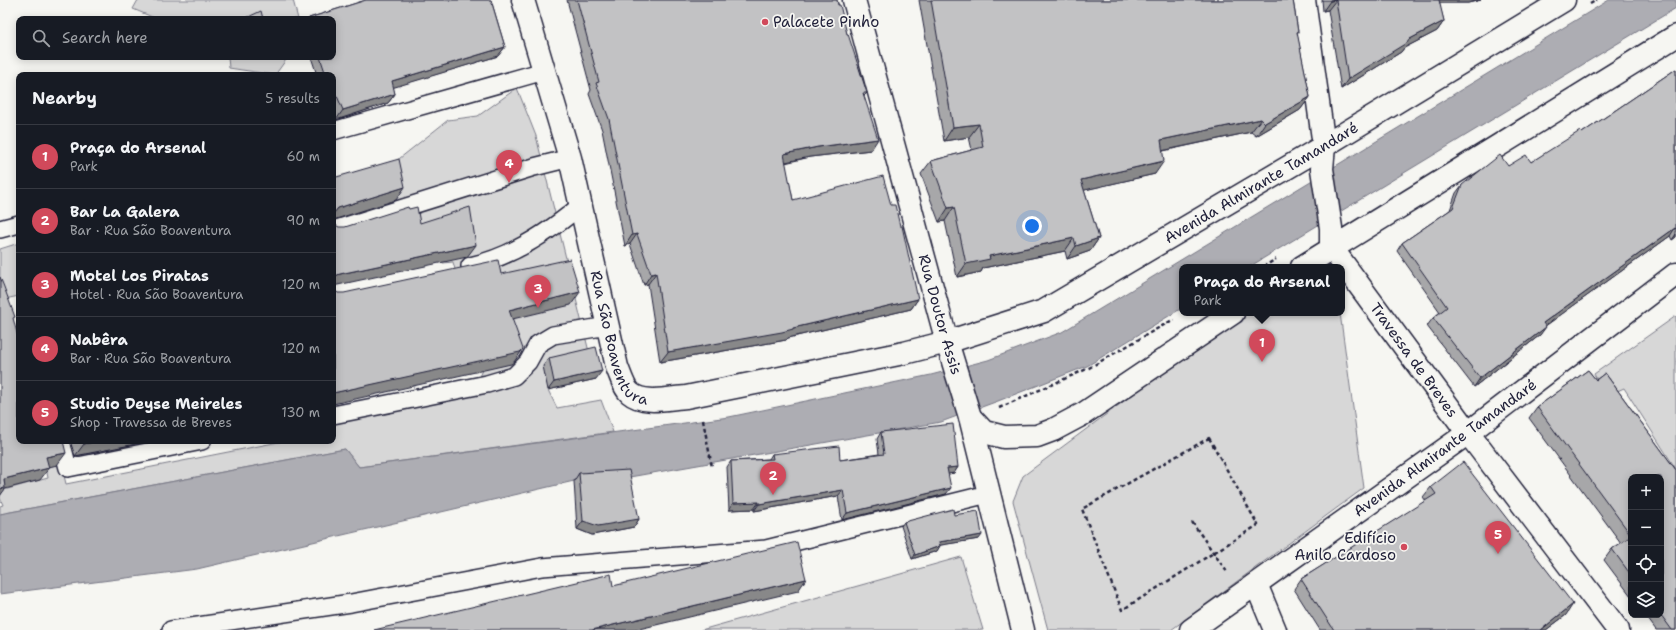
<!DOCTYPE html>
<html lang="en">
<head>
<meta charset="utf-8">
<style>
  body { margin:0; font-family:"Shantell Sans",sans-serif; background:#20242c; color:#f1f3f6 }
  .controls { position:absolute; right:12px; bottom:12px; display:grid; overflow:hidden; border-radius:8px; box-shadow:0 2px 10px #0003 }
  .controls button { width:36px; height:36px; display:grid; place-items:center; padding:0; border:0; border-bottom:1px solid #363941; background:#171b24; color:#f1f3f6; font:20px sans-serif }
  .you { position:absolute; left:1032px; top:226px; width:14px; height:14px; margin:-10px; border:3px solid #fff; border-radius:50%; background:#1a73e8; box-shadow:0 0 0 6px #1a73e833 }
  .badge { display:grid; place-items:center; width:26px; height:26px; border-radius:50%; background:#d1495b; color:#fff; font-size:13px; font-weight:700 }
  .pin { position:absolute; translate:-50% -33px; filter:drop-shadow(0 1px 2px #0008) }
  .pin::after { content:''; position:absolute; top:21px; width:14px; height:12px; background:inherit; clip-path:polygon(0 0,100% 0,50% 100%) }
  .popup { position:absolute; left:1179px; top:264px; width:166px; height:52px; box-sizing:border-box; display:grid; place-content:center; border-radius:8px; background:#171b24; filter:drop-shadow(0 1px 3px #0005); font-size:13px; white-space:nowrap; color:#9ea1a6 }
  .popup b { font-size:15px; color:#f1f3f6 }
  .popup::after { content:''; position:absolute; left:50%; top:100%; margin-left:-8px; border:8px solid transparent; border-top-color:#171b24 }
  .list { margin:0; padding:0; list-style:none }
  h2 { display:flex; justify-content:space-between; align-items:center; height:52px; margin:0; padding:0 16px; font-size:17px }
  h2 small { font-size:13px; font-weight:400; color:#9ea1a6 }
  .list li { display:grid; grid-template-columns:26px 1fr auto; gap:12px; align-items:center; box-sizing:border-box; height:64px; padding:0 16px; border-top:1px solid #363941 }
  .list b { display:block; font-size:15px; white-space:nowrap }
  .list p { margin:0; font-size:13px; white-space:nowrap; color:#9ea1a6 }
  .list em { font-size:13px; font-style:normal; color:#9ea1a6 }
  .icon { flex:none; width:22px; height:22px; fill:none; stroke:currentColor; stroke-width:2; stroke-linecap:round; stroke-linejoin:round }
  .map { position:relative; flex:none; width:1676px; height:630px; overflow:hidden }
  .search { position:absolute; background:#171b24; box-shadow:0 2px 10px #0003; left:16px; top:16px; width:320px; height:44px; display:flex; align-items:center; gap:10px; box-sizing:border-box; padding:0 14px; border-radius:8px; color:#9ea1a6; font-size:15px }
  .panel { position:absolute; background:#171b24; box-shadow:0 2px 10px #0003; left:16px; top:72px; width:320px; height:372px; border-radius:8px }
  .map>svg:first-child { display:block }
  .green { fill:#d7d7d7; stroke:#7c7c89 }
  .water { fill:#adadb3; stroke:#757583 }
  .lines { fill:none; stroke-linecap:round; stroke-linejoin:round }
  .lane-casing { stroke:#22223b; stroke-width:20 }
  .street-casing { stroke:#22223b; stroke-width:25 }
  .secondary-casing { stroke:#22223b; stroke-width:25 }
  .path { stroke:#22223b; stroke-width:2.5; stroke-dasharray:4 3; stroke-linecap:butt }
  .lane { stroke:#f6f6f2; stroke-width:17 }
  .street { stroke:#f6f6f2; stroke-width:22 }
  .secondary { stroke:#f6f6f2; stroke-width:22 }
  .wall { fill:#a7a7a9; stroke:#22223b }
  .shaded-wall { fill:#888889; stroke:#22223b }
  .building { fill:#c2c2c4; stroke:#22223b }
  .poi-dot { fill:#d1495b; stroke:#f6f6f2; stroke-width:1.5 }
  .labels { text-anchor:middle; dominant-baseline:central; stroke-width:3.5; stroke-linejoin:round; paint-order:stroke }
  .poi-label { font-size:15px; fill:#22223b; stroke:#f6f6f2; text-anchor:start }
  .street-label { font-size:15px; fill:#22223b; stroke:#f6f6f2 }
</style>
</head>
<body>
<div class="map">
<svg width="1676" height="630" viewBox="0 0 1676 630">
  <rect width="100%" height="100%" fill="#f6f6f2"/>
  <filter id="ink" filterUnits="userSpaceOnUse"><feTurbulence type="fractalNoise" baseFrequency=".025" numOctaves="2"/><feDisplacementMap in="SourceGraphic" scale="8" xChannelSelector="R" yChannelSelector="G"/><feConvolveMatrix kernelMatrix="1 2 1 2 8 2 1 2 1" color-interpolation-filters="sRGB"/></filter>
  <g filter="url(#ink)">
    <g class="green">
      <path d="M 138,0 L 293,0 L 298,19 L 157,19 L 133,9 Z"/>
      <path d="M 228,57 L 288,57 L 275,75 L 229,68 Z"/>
      <path d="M 517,88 L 536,136 L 590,356 L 548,390 L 557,408 L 601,400 L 613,432 L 359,467 L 345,449 L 0,514 L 0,506 L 3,505 L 0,498 L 0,491 L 48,478 L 41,441 L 56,441 L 66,484 L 284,441 L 333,441 L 333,410 L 477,381 L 482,370 L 453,262 L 443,263 L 438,237 L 392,224 L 387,194 L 390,166 L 448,120 L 478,116 Z"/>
      <path d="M 19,243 L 19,296 L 0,300 L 0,249 Z"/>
      <path d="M 1243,313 L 1340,313 L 1364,488 L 1171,630 L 1048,630 L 1013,501 L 1023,476 Z"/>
      <path d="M 1676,316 L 1676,469 L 1624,388 L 1606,396 L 1594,374 Z"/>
      <path d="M 961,557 L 983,630 L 701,630 Z"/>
    </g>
    <path class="water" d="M 1609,0 L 1676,0 L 1676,8 L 1249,267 L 1182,267 L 1182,308 L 1087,366 L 998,401 L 941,422 L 624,478 L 574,481 L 197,569 L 0,594 L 0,514 L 345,449 L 359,467 L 729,417 L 931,375 L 988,360 L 1062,332 Z"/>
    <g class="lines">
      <defs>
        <g id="lane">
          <path d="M 333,131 L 544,71"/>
          <path d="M 0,229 L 19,224"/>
          <path d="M 333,230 L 534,167 L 570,158"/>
          <path d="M 470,266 C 512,257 548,233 580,206"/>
          <path d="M 333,415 L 487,384 L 514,376 L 528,362 L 538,344 L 553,335 L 608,326"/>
          <path d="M 61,441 L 68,468 L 202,441"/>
          <path d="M 171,630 L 351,603 L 542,567 L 766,549 L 988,494"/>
        </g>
        <g id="street">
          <path id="s1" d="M 523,0 L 570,158 L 617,367 C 620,374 624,388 630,393 C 644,405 669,398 686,397 L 904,353 L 947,342"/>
          <path d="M 1618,630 L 1468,433 L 1676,274"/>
        </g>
        <g id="secondary">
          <path id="s2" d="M 854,0 L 947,342 L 970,417 L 1023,630"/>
          <path d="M 1302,267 L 1676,36"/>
          <path id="s3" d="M 947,342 L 1044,311 L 1324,146 L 1564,0"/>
          <path d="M 970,417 L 984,432 L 1004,437 L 1037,436 L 1053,430 L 1083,414 L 1233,313"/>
          <path d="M 1256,584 L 1275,630"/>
          <path d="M 1191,630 L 1468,433 L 1331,247 L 1331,228 L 1322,169 L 1324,146 L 1304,0"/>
        </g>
      </defs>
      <use href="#lane" class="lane-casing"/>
      <use href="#street" class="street-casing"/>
      <use href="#secondary" class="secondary-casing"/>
      <g class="path">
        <path d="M 1590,4 L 1597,0"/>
        <path d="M 1263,267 L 1276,259"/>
        <path d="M 999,408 L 1089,368 L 1174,319"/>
        <path d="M 703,420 L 712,467"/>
        <path d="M 1209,438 L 1258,525 L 1122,610 L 1082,509 Z"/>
        <path d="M 1192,522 L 1227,572"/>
      </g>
      <use href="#lane" class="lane"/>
      <use href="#street" class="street"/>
      <use href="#secondary" class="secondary"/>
    </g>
    <g class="wall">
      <path d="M 366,0 L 491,0 L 505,47 L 498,56 L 393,87 L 395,94 L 388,103 L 336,120 L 333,111 L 333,75 L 317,75 L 311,57 L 333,57 L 333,19 L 308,19 L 309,18 Z"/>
      <path d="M 567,0 L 837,0 L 847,34 L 867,93 L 864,96 L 871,150 L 810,157 L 785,163 L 793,200 L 918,299 L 911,309 L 788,338 L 786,340 L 775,342 L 660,362 L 648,284 L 644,285 L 630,244 L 625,246 L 602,130 L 589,94 L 591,90 Z"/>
      <path d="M 919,0 L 1293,0 L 1298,32 L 1297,34 L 1310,97 L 1300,110 L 1256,136 L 1251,132 L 1163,151 L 1155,174 L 1084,190 L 1099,238 L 1090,251 L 1067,259 L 1065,251 L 983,268 L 981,272 L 957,277 L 945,221 L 939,222 L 921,174 L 931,161 L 972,150 L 969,137 L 944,141 Z"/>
      <path d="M 1322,0 L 1481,0 L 1468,3 L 1439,3 L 1444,21 L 1437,31 L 1404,48 L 1401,52 L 1341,89 L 1328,10 L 1323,11 Z"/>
      <path d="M 1676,69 L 1676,237 L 1672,240 L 1670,236 L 1545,326 L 1540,335 L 1474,387 L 1427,326 L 1433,318 L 1440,312 L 1397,251 L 1402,243 L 1450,210 L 1456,193 L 1462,185 L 1508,166 L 1531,162 L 1582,133 Z"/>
      <path d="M 549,358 L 596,379 L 548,390 L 543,366 Z"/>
      <path d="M 1588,370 L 1596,380 L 1605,373 L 1676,470 L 1676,630 L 1656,630 L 1645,615 L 1661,615 L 1661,477 L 1631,477 L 1631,596 L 1604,560 L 1612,549 L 1621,543 L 1529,418 L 1537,407 Z"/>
      <path d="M 881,432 L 958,467 L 954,473 L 948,474 L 946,494 L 842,520 L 838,496 L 754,511 L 754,509 L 729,510 L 727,467 L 731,461 L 769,459 L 772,454 L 840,460 L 879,454 L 877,439 Z"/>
      <path d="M 70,441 L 151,441 L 75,456 Z"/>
      <path d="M 579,473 L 639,519 L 634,527 L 592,535 L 577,529 L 574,481 Z"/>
      <path d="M 1431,487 L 1566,615 L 1546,630 L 1320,630 L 1294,589 L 1301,579 L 1426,501 L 1423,497 Z"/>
      <path d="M 954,515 L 979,539 L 940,545 L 937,551 L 912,559 L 901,526 L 904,522 Z"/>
    </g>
    <g class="shaded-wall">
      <path d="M 1336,0 L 1328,10 L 1323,11 L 1330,1 Z"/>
      <path d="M 1431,0 L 1481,0 L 1468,3 L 1430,3 Z"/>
      <path d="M 1444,21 L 1437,31 L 1404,48 L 1401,52 L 1341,89 L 1348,79 L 1408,40 Z"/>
      <path d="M 505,47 L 498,56 L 385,90 L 392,81 Z"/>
      <path d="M 395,94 L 388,103 L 336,120 L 343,110 Z"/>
      <path d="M 337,96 L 333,102 L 333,97 Z"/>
      <path d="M 1310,97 L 1300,110 L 1256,136 L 1265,123 Z"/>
      <path d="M 1261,119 L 1251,132 L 1152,153 L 1161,140 Z"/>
      <path d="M 979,124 L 969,137 L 944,141 L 953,127 Z"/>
      <path d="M 878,139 L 871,150 L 810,157 L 776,164 L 784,154 L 818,147 Z"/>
      <path d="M 1164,161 L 1155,174 L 1072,193 L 1081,180 Z"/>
      <path d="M 405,187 L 396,200 L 333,220 L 333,214 L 338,208 Z"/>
      <path d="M 954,207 L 945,221 L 939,222 L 948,208 Z"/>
      <path d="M 1675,228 L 1670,236 L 1537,332 L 1543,323 Z"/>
      <path d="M 637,234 L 630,244 L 625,246 L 632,235 Z"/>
      <path d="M 1676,234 L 1676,237 L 1672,240 Z"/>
      <path d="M 1074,238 L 1065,251 L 983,268 L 981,272 L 957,277 L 966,264 L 989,256 Z"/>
      <path d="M 1099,238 L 1090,251 L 1067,259 L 1076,246 Z"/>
      <path d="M 476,245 L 467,257 L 333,286 L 333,279 L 335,276 L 340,274 Z"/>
      <path d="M 656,273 L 648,284 L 644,285 L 651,274 Z"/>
      <path d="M 580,292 L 571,305 L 500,322 L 509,310 Z"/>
      <path d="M 918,299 L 911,309 L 788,338 L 786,340 L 775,342 L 660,362 L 668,352 L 793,328 Z"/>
      <path d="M 1546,327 L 1540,335 L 1474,387 L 1480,378 Z"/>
      <path d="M 523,349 L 514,362 L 511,364 L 333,404 L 333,393 Z"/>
      <path d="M 602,371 L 596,379 L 548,390 L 554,382 Z"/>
      <path d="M 98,441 L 151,441 L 75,456 L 84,444 Z"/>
      <path d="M 66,453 L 57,465 L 37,470 L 46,457 Z"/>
      <path d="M 958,467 L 954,473 L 943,475 L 947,468 Z"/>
      <path d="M 49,468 L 40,480 L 5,489 L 0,496 L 0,484 L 4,479 Z"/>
      <path d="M 951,488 L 946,494 L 842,520 L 847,513 Z"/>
      <path d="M 843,490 L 838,496 L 754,511 L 759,504 Z"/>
      <path d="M 759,502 L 754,509 L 729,510 L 733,503 Z"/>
      <path d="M 639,519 L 634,527 L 592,535 L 577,529 L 583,521 Z"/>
      <path d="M 982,535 L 979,539 L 935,546 L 939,542 Z"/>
      <path d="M 940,546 L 937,551 L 912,559 L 915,555 Z"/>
      <path d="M 806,579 L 798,591 L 635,630 L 592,630 Z"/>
      <path d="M 1573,604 L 1566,615 L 1546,630 L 1541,630 Z"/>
    </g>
    <g class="building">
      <path d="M 366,0 L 491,0 L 505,47 L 392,81 L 395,94 L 343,110 L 337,96 L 333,97 L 333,75 L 326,75 L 320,57 L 333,57 L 333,19 L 309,19 L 309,18 Z"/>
      <path d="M 577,0 L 837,0 L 838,5 L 840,5 L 847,34 L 848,34 L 867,93 L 863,93 L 878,139 L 818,147 L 784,154 L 793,200 L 883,176 L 891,205 L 895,205 L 900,226 L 902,226 L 918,299 L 793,328 L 793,329 L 782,332 L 668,352 L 656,273 L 651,274 L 637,234 L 632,235 L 609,119 L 596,83 L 599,82 Z"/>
      <path d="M 931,0 L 1293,0 L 1298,32 L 1297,32 L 1310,97 L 1265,123 L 1261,119 L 1161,140 L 1164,161 L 1081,180 L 1099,238 L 1076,246 L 1074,238 L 989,256 L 990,259 L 966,264 L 954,207 L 948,208 L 931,161 L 983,147 L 979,124 L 953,127 Z"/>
      <path d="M 1330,0 L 1439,0 L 1444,21 L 1408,40 L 1408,42 L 1348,79 L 1336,0 L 1330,1 Z"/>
      <path d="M 261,11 L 263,19 L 244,19 Z"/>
      <path d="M 1676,69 L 1676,229 L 1675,228 L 1543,323 L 1546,327 L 1480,378 L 1433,318 L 1447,307 L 1402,243 L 1453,208 L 1462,185 L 1500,155 L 1508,166 L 1526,155 L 1531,162 L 1580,131 L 1582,133 Z"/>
      <path d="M 399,159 L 405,187 L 338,208 L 333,214 L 333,178 Z"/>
      <path d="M 408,207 L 409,209 L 417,207 L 420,223 L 470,207 L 476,245 L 340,274 L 335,276 L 333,279 L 333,219 L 335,225 L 339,227 L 345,227 Z"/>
      <path d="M 570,259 L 580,292 L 509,310 L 523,349 L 520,352 L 333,393 L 333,285 L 334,290 L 338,293 L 344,293 L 498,260 L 501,274 Z"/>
      <path d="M 0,277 L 4,287 L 15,317 L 13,318 L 19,341 L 19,441 L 63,441 L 66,453 L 46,457 L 49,468 L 4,479 L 5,488 L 0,489 Z"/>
      <path d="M 596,347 L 602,371 L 554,382 L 549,358 Z"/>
      <path d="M 1588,370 L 1596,380 L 1605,373 L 1676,470 L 1676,630 L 1672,630 L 1661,615 L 1661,477 L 1631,477 L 1631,535 L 1537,407 Z"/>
      <path d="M 953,424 L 958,467 L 947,468 L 951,488 L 847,513 L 843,490 L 759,504 L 759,502 L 733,503 L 731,461 L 773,459 L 772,454 L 839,446 L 840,460 L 884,454 L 881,432 Z"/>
      <path d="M 83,441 L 98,441 L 84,444 Z"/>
      <path d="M 1463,462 L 1573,604 L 1541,630 L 1334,630 L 1301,579 L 1436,494 L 1431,487 Z"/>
      <path d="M 629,470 L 639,519 L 598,526 L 583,521 L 579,473 Z"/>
      <path d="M 953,509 L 954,515 L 978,511 L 982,535 L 939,542 L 940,546 L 915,555 L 904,522 Z"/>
      <path d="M 1631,536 L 1631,575 L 1612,549 Z"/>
      <path d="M 797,542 L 806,579 L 592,630 L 374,630 L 611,574 L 613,586 Z"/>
    </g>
  </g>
  <g class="poi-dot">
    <circle cx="765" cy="22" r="4"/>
    <circle cx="1404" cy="547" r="4"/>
  </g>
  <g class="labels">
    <g class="poi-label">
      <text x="773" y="22">Palacete Pinho</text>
      <text x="1396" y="538" text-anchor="end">Edifício<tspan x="1396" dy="17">Anilo Cardoso</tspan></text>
    </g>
    <g class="street-label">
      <text stroke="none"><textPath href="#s3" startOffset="354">Avenida Almirante Tamandaré</textPath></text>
      <text stroke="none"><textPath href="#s2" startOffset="326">Rua Doutor Assis</textPath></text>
      <text stroke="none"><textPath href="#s1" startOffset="354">Rua São Boaventura</textPath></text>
      <text transform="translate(1414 360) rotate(54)">Travessa de Breves</text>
      <text transform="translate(1445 448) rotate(-36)">Avenida Almirante Tamandaré</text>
    </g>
  </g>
</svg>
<div class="controls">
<button>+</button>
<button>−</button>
<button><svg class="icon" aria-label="locate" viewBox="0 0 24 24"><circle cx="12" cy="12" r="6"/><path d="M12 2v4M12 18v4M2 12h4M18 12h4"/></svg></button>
<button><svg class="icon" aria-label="layers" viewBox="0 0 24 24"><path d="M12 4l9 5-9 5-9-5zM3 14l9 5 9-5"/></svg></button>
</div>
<div class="you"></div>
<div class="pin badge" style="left:1262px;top:362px">1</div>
<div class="popup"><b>Praça do Arsenal</b>Park</div>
<div class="pin badge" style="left:773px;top:495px">2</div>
<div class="pin badge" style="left:538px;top:308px">3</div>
<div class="pin badge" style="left:509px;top:183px">4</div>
<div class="pin badge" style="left:1498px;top:554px">5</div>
<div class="search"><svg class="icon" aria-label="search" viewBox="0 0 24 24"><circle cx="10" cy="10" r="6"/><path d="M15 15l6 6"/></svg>Search here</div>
<section class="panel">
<h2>Nearby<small>5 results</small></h2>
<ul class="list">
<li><span class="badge">1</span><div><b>Praça do Arsenal</b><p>Park</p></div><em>60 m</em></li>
<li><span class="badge">2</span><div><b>Bar La Galera</b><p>Bar · Rua São Boaventura</p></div><em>90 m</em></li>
<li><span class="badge">3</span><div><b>Motel Los Piratas</b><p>Hotel · Rua São Boaventura</p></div><em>120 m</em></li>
<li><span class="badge">4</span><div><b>Nabêra</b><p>Bar · Rua São Boaventura</p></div><em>120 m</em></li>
<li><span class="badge">5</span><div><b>Studio Deyse Meireles</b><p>Shop · Travessa de Breves</p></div><em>130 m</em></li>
</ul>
</section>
</div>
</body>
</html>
